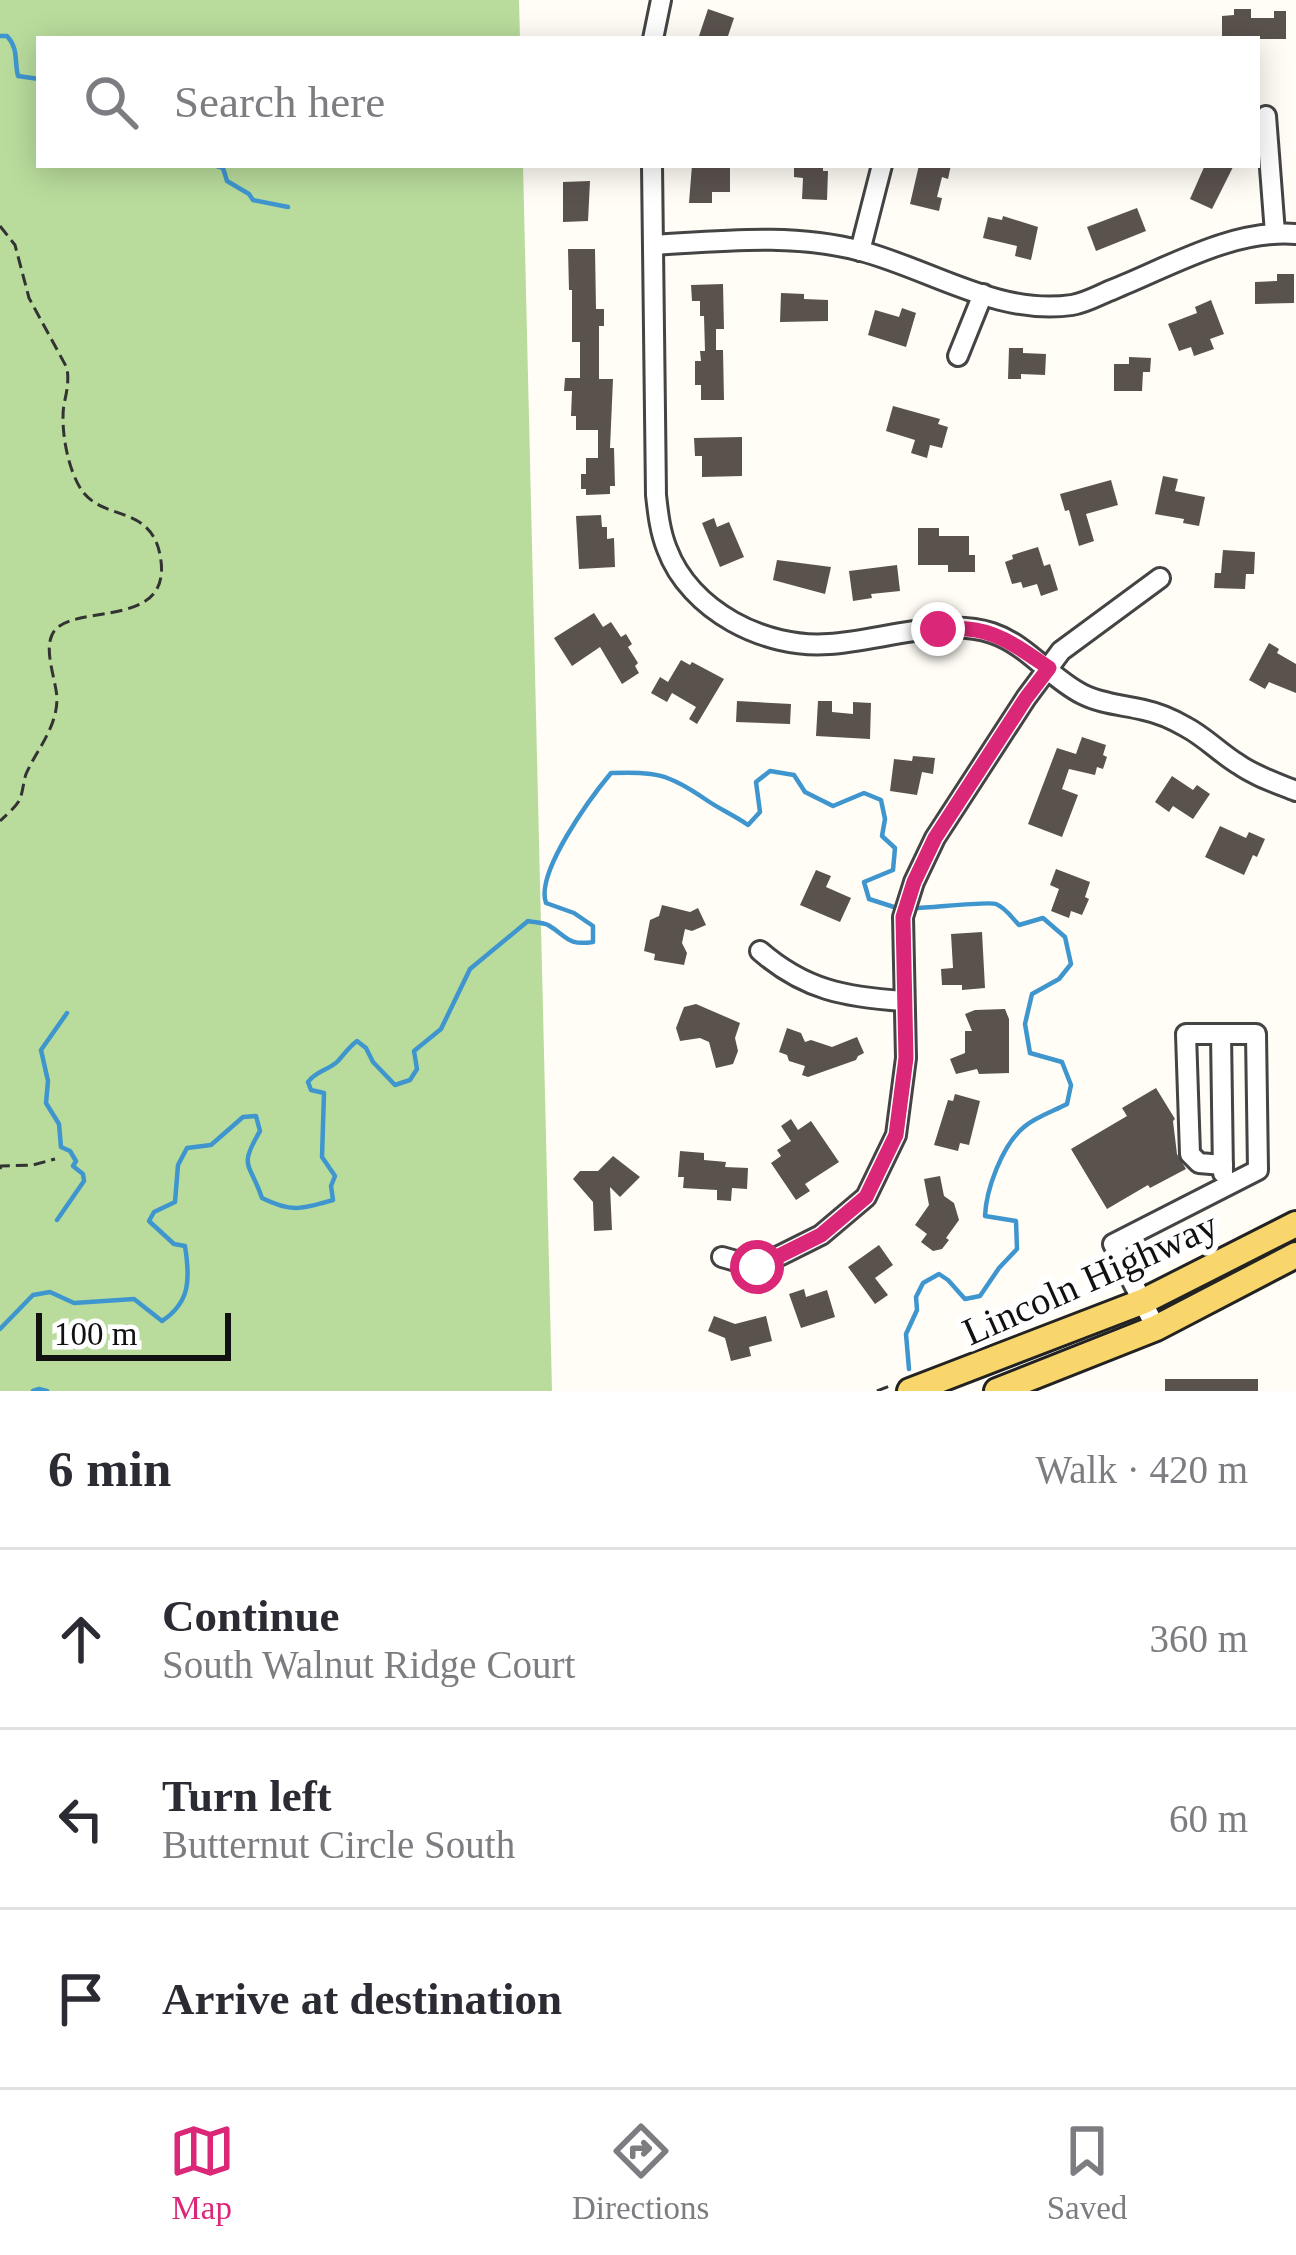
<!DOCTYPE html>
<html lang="en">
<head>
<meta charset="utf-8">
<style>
  body { margin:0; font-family:"Times New Roman",serif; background:#f7f7f7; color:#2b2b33 }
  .scale { position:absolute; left:36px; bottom:30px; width:195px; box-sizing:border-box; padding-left:12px; border:6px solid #111; border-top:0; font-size:33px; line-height:42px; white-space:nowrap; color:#111; -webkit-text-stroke:9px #fff; paint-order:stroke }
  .stop { position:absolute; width:36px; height:36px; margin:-27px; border:9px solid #db2777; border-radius:50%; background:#fff }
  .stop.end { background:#db2777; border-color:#fff; box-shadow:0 3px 12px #0008 }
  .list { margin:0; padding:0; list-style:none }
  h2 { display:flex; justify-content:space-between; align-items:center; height:156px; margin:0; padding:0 48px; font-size:51px }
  h2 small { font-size:39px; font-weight:400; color:#7c7c81 }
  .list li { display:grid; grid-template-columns:78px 1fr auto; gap:36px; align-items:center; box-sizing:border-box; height:180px; padding:0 48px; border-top:3px solid #e1e1e2 }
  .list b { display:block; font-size:45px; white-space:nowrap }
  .list p { margin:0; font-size:39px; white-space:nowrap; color:#7c7c81 }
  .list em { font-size:39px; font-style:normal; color:#7c7c81 }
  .icon { flex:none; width:66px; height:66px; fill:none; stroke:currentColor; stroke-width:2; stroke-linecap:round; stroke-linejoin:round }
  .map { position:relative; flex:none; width:1296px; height:1391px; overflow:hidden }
  .search { position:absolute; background:#fff; box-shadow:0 6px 30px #0003; left:36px; right:36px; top:36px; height:132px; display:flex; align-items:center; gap:30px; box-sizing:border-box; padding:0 42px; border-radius:0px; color:#7c7c81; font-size:45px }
  .sheet { height:696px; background:#fff }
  nav { display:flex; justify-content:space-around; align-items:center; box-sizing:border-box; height:168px; border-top:3px solid #e1e1e2; background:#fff; font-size:33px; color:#7c7c81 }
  nav a { display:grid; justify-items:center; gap:6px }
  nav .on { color:#db2777 }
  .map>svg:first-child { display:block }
  .forest { fill:#b9dc9c }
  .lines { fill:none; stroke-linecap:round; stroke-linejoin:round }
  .stream { stroke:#3f96cf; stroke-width:4.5 }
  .building { fill:#5a524d }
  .minor-casing { stroke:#444; stroke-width:24 }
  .major-casing { stroke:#222; stroke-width:30 }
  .path { stroke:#333; stroke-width:3; stroke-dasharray:12 6; stroke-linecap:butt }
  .minor { stroke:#fff; stroke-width:18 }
  .major { stroke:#f9d66b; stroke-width:24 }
  .route { stroke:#db2777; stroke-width:15 }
  .labels { text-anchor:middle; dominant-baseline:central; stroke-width:12; stroke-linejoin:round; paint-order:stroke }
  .street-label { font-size:39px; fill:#111; stroke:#fff }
</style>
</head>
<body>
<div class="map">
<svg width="1296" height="1391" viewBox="0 0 1296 1391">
  <rect width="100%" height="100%" fill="#fffdf5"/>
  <path class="forest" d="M 0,0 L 519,0 L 520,39 L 39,39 L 39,165 L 523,165 L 552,1391 L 0,1391 Z"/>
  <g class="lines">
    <g class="stream">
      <path d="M 0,36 L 7,36 C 19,49 14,61 18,76 L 39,79"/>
      <path d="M 214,165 L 223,168 L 227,181 L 249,194 L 253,200 L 288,207"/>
      <path d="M 57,1220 L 84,1181 L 83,1174 L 73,1166 L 76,1161 L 70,1151 L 61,1147 L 59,1124 L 46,1103 L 48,1081 L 41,1050 L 67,1013"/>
      <path d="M 0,1329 L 33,1295 L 50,1292 L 74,1303 L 134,1299 L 162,1321 C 191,1302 190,1278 185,1246 L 174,1244 L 149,1221 L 154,1212 L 175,1202 L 178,1165 L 187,1148 L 211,1145 L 243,1117 L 256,1116 L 260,1131 C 238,1168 250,1162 262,1198 C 292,1213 302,1209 333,1200 L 331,1186 L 335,1176 L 322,1157 L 324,1093 L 311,1090 L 308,1082 C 316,1071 329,1070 338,1061 C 345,1053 349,1047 357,1041 L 366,1048 L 373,1062 L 395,1085 L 410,1080 L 417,1069 L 414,1051 L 441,1029 L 470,969 L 528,921 C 532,922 544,923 548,925 C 567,936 567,946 593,942 L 593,926 L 574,913 L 546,903 C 535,873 591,797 611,773 C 656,772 667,773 705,799 C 719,809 734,815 748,825 L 760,812 L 756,782 L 770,771 L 794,775 L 805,792 L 833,806 L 864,793 L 881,800 L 885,819 L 882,836 L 895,848 L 893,870 L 864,882 L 869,899 L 897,908"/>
      <path d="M 909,1369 L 906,1334 L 917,1310 L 916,1297 L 923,1283 L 939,1274 L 948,1280 L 965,1299 L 980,1296 L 999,1268 L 1017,1249 L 1016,1221 L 985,1216 C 986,1190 1002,1145 1024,1127 C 1035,1117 1054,1111 1067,1104 L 1071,1085 L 1062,1062 L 1030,1053 L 1025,1024 L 1032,994 L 1059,979 L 1071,964 L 1065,937 L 1043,918 L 1019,925 C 1012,918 1006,908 996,904 C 988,901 930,908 914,908"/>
      <path d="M 33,1391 L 39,1389 L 47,1391"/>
    </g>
  </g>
  <g class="building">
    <path d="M 708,9 L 734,18 L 727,39 L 698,39 Z"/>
    <path d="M 1234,9 L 1251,9 L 1251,18 L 1274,18 L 1274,11 L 1286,11 L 1286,39 L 1222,39 L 1222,16 L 1234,15 Z"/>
    <path d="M 692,165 L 730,165 L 730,192 L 712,192 L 712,203 L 689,203 Z"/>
    <path d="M 794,165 L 823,165 L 823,171 L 828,171 L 827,200 L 802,199 L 803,178 L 794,177 Z"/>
    <path d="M 919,165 L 951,165 L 948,179 L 942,177 L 937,197 L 942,198 L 939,211 L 910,204 Z"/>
    <path d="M 1205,165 L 1234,165 L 1212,209 L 1190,199 Z"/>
    <path d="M 590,181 L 588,221 L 563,222 L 563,182 Z"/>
    <path d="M 1137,208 L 1146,231 L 1096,251 L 1087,227 Z"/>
    <path d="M 1003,216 L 1038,227 L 1031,260 L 1015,256 L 1017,246 L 983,238 L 988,217 L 1002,220 Z"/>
    <path d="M 568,249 L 595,249 L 596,309 L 604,309 L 604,326 L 599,326 L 599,379 L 613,379 L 610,448 L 614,448 L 615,486 L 610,486 L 610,494 L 586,495 L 586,489 L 581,489 L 581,474 L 586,474 L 586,458 L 598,458 L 598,430 L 576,430 L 576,416 L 571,416 L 572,391 L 564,391 L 565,378 L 580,378 L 580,342 L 572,342 L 572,290 L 569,290 Z"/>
    <path d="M 1277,274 L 1294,274 L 1294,303 L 1255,304 L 1255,282 L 1277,281 Z"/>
    <path d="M 723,284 L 724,329 L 716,329 L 716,350 L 723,350 L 724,400 L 701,400 L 701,385 L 695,385 L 695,361 L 701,361 L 700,351 L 705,351 L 704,316 L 700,316 L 700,301 L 692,301 L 691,285 Z"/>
    <path d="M 781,293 L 804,294 L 804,299 L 828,300 L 828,321 L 780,322 Z"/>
    <path d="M 1211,300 L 1224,334 L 1210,339 L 1214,349 L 1194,356 L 1191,347 L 1179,351 L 1168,324 L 1197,313 L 1195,307 Z"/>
    <path d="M 902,308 L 916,313 L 906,347 L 868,335 L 875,310 L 899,317 Z"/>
    <path d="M 1009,348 L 1023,348 L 1023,353 L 1046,354 L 1045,375 L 1021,374 L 1021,379 L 1008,379 Z"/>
    <path d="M 1129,357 L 1151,358 L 1150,372 L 1143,372 L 1142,391 L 1114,391 L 1114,364 L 1129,364 Z"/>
    <path d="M 893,406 L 940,419 L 938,424 L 948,427 L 942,448 L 930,445 L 927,458 L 911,453 L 915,440 L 886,431 Z"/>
    <path d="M 742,437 L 742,476 L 702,477 L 702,456 L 695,456 L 694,438 Z"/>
    <path d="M 1163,476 L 1178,479 L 1175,491 L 1205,497 L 1199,526 L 1183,523 L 1184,519 L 1155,514 Z"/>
    <path d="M 1111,480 L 1118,505 L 1086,514 L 1094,541 L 1079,546 L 1069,510 L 1065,511 L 1060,494 Z"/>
    <path d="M 601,515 L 602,527 L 607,527 L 607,539 L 614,538 L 615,567 L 579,569 L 576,516 Z"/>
    <path d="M 714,518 L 717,527 L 729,522 L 744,557 L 720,567 L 702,523 Z"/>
    <path d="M 918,528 L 939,528 L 939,536 L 969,536 L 969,555 L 975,555 L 975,572 L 948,572 L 948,565 L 918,565 Z"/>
    <path d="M 1038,547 L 1044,566 L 1050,564 L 1058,590 L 1041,596 L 1037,584 L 1023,588 L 1021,582 L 1012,584 L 1005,562 L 1013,559 L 1012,555 Z"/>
    <path d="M 1223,550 L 1255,552 L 1254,574 L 1246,574 L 1245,589 L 1214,588 L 1215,573 L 1221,573 Z"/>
    <path d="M 777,560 L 831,567 L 825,594 L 773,580 Z"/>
    <path d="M 897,565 L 900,591 L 871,594 L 872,598 L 853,601 L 849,571 Z"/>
    <path d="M 594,613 L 603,627 L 611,622 L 621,637 L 626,634 L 632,644 L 628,647 L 638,663 L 635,666 L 639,673 L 622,684 L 600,647 L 572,666 L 554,638 Z"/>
    <path d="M 1269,643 L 1279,649 L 1277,653 L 1296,664 L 1296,693 L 1269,682 L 1265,689 L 1249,680 Z"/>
    <path d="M 681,660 L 690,665 L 692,662 L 724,679 L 697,724 L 689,719 L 696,707 L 672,693 L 667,702 L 651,693 L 660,677 L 668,682 Z"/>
    <path d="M 737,701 L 791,704 L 790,724 L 736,722 Z"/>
    <path d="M 818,701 L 832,701 L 832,712 L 853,714 L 853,702 L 871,703 L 870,739 L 816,736 Z"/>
    <path d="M 1082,737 L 1106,745 L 1103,755 L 1107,757 L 1103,769 L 1097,767 L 1095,775 L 1069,769 L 1062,789 L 1078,795 L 1062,837 L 1028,824 L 1057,748 L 1076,754 Z"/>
    <path d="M 913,756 L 935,758 L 933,774 L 922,772 L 917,795 L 890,791 L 894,759 L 912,761 Z"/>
    <path d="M 1172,776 L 1193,790 L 1197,785 L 1210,794 L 1193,819 L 1173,806 L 1169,812 L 1155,802 Z"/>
    <path d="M 1220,826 L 1246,838 L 1249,832 L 1265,839 L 1257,857 L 1253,855 L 1244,875 L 1205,857 Z"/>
    <path d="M 1056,869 L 1090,882 L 1085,897 L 1089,899 L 1082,915 L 1071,911 L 1069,918 L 1051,911 L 1059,889 L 1050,885 Z"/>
    <path d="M 816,870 L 831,876 L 826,887 L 851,898 L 840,922 L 800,905 Z"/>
    <path d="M 662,905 L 690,912 L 698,908 L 706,925 L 692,931 L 685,929 L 682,943 L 687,953 L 684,965 L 654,960 L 655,954 L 644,951 L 650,920 L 659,916 Z"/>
    <path d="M 982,932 L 985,988 L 962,990 L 962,985 L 942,985 L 941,969 L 953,968 L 951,934 Z"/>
    <path d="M 696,1004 L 740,1023 L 735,1038 L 738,1051 L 733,1064 L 716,1068 L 709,1042 L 700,1038 L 680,1041 L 676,1028 L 684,1007 Z"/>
    <path d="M 1005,1009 L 1009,1019 L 1009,1073 L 979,1074 L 977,1069 L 956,1074 L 950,1059 L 965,1053 L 965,1031 L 972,1031 L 965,1014 L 975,1010 Z"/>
    <path d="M 787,1028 L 801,1033 L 805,1042 L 811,1040 L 832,1047 L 857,1037 L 864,1053 L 858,1056 L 856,1060 L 808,1077 L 802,1075 L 805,1066 L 789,1061 L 787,1055 L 779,1052 Z"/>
    <path d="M 1156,1088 L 1175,1119 L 1173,1121 L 1177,1154 L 1186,1169 L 1150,1188 L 1148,1185 L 1107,1209 L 1071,1149 L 1127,1116 L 1122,1108 Z"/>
    <path d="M 955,1094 L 980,1101 L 969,1145 L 960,1143 L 958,1151 L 934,1145 L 948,1100 L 953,1101 Z"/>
    <path d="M 791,1119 L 798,1130 L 811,1121 L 839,1162 L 805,1184 L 810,1191 L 796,1200 L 771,1163 L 781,1156 L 777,1150 L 791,1141 L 781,1126 Z"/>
    <path d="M 680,1151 L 704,1153 L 704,1160 L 726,1162 L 725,1167 L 748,1168 L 747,1189 L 732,1188 L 731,1201 L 717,1200 L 717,1190 L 683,1188 L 684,1177 L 678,1177 Z"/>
    <path d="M 613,1156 L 640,1177 L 620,1197 L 610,1187 L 612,1230 L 594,1231 L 593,1202 L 573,1179 L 580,1171 L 598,1171 Z"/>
    <path d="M 940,1176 L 944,1196 L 954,1203 L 959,1220 L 946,1238 L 949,1240 L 942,1249 L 933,1251 L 921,1242 L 927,1234 L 915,1225 L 929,1205 L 924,1179 Z"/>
    <path d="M 879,1245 L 893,1265 L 875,1278 L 888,1295 L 875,1304 L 848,1267 Z"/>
    <path d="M 804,1289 L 806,1297 L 827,1290 L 835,1317 L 801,1328 L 789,1294 Z"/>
    <path d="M 714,1316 L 735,1324 L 766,1316 L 772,1341 L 749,1347 L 751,1356 L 731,1361 L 725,1338 L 708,1331 Z"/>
    <rect x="1165" y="1379" width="93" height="12"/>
  </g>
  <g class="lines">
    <defs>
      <g id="minor">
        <path d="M 653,39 L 661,0"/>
        <path d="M 1266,116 L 1275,233"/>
        <path d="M 652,165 L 656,495 C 658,513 660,532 667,549 C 690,611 765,649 829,644 C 879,641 944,617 992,633 C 1028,645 1050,678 1082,694 C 1101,704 1124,705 1144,710 C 1158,713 1174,720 1186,727 C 1205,737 1220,753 1238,764 C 1255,776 1276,783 1296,791"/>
        <path d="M 653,245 C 722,241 793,233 861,251 C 930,269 998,316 1072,305 C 1086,303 1101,294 1114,289 C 1171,266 1233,229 1296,234"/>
        <path d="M 860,251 L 882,165"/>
        <path d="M 958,356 L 983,294"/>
        <path d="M 760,951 C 805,990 845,997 903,1001"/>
        <path d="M 1221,1034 L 1223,1173"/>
        <path d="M 722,1257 L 757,1267 L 821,1235 L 866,1197 L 896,1135 L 906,1058 L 903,917 L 914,882 L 935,838 L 1026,698 L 1061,651 L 1160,578"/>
        <path d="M 1156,1328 L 1113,1244 L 1258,1170 L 1256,1034 L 1186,1034 L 1190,1154 L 1199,1163 L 1223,1165"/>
      </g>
      <g id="major">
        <path d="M 910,1391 L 1144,1301 L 1296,1224"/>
        <path d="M 997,1391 L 1156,1328 L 1296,1255"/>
      </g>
    </defs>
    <use href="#minor" class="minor-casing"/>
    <use href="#major" class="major-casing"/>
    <g class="path">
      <path d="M 0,226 L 15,245 L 29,298 L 67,368 C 69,381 67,391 64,404 C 60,429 68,472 83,492 C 106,522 154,504 161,561 C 170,632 66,601 52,635 C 44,652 56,680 57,698 C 57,728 37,749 26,774 C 23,783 23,793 19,801 C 15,808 6,815 0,821"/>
      <path d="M 0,1169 L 1,1166 L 33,1165 L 55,1159"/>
      <path d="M 877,1391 L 892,1385"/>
    </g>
    <use href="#minor" class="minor"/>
    <use href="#major" class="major"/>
  </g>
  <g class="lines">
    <path class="route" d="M 757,1267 L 821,1235 L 866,1197 L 896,1135 L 906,1058 L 903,917 L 914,882 L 935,838 L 1026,698 L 1049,668 C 1009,641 989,624 938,629"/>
  </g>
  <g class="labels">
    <g class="street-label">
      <text transform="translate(1090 1278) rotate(-24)">Lincoln Highway</text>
    </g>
  </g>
</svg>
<div class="scale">100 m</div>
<div class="stop" style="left:757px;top:1267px"></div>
<div class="stop end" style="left:938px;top:629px"></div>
<div class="search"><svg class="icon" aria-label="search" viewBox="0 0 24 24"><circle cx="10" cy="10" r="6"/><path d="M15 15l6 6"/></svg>Search here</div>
</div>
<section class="sheet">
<h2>6 min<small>Walk · 420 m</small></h2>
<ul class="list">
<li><svg class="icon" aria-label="ahead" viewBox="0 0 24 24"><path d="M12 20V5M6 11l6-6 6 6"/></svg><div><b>Continue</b><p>South Walnut Ridge Court</p></div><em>360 m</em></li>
<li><svg class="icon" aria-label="left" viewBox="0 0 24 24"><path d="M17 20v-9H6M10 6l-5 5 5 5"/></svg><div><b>Turn left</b><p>Butternut Circle South</p></div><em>60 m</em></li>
<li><svg class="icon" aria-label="arrive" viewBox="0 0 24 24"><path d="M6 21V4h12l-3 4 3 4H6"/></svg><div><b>Arrive at destination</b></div></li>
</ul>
</section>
<nav>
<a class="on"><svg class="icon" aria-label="map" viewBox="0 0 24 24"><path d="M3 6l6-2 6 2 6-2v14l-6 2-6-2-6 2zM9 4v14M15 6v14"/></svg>Map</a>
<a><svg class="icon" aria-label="directions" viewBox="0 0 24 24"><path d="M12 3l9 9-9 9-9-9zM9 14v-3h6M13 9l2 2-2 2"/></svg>Directions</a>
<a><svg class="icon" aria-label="saved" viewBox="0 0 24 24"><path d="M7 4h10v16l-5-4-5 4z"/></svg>Saved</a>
</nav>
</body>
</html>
